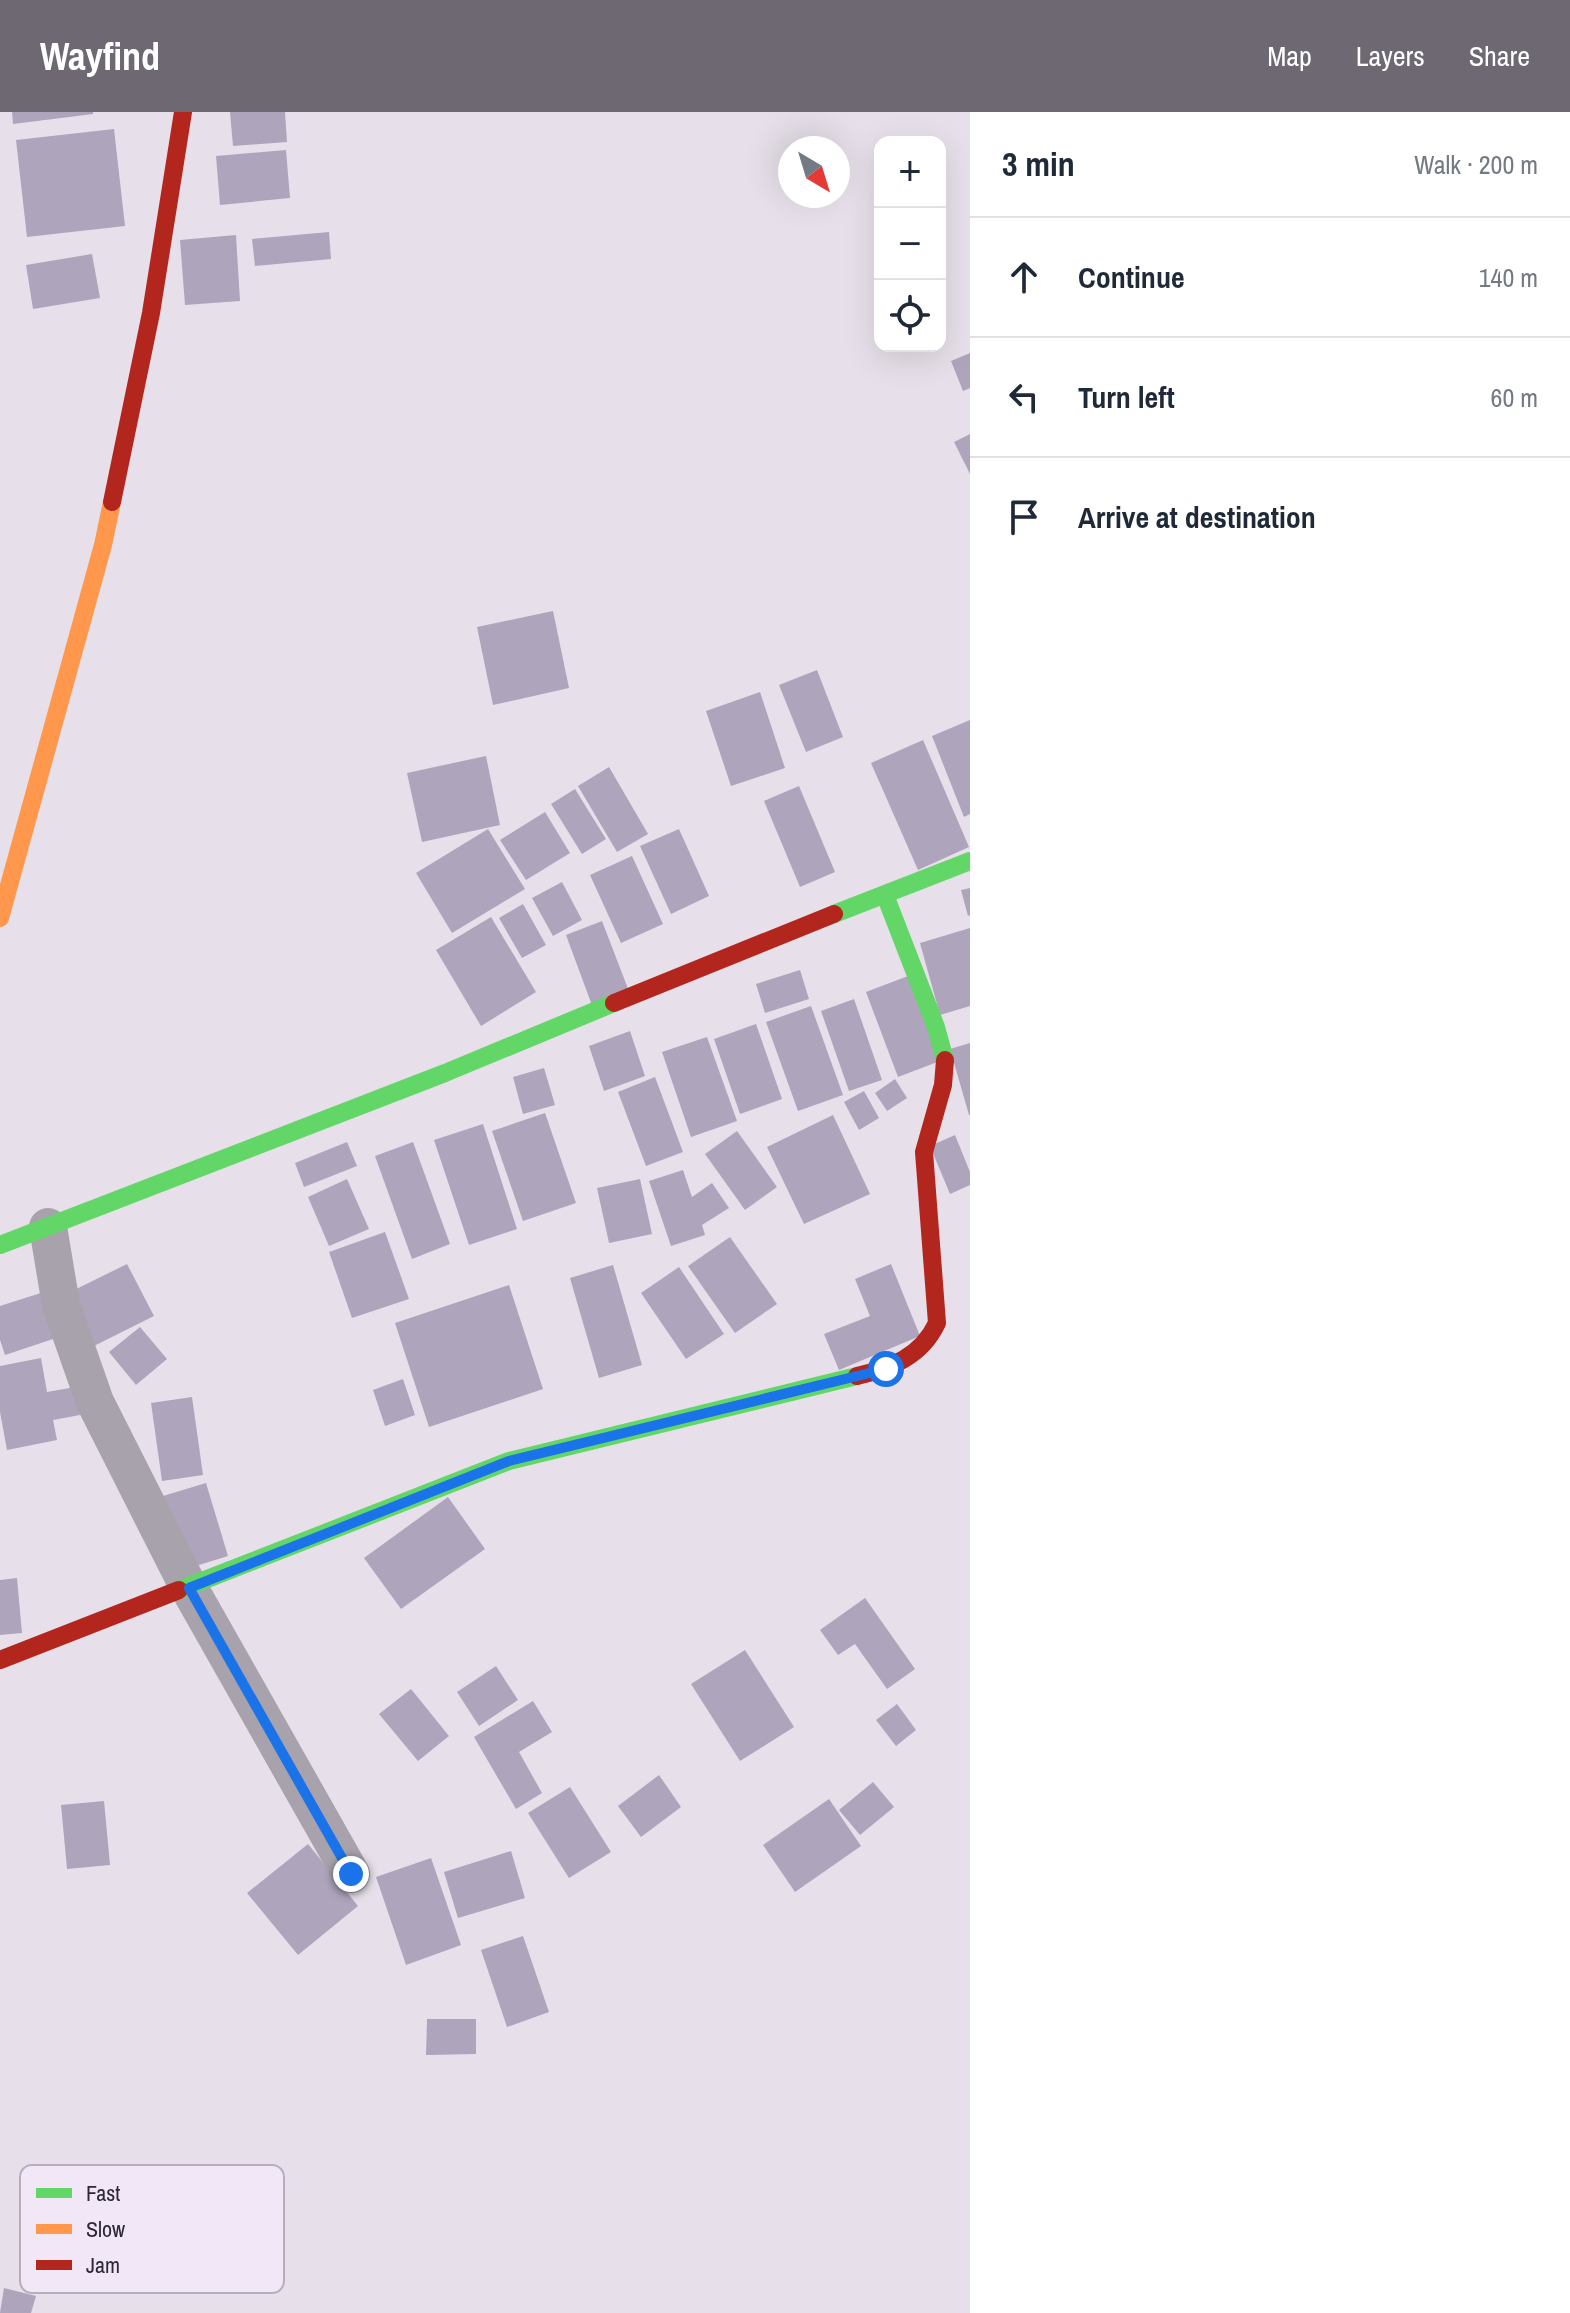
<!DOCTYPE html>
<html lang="en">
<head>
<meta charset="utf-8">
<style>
  body { margin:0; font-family:"Archivo Narrow",sans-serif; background:#f2f2f3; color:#1f2937 }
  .controls { position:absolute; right:24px; top:24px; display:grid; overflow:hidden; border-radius:16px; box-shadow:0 8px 32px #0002 }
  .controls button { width:72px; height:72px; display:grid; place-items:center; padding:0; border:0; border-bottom:2px solid #e0e1e3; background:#fff; color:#1f2937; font:40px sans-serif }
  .compass { position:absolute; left:778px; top:24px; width:72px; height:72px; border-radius:50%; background:#fff; box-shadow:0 8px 32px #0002; rotate:142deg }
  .stop { position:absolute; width:24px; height:24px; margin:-18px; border:6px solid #1a73e8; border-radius:50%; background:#fff }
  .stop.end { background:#1a73e8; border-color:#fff; box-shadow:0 2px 8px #0008 }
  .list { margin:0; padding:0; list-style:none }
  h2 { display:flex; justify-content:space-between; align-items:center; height:104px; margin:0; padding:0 32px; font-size:34px }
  h2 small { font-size:26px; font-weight:400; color:#747a83 }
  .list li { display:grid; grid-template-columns:52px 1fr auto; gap:24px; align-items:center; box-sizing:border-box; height:120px; padding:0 32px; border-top:2px solid #e0e1e3 }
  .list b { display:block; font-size:30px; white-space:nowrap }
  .list em { font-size:26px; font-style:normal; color:#747a83 }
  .icon { flex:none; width:44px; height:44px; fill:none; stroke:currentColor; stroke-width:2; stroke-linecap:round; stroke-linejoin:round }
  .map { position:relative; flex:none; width:970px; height:2201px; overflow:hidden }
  header { display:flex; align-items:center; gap:48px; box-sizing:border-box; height:112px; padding:0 40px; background:#6e6873; color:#fff }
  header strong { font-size:38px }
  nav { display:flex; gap:44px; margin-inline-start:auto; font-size:28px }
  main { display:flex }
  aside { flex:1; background:#fff }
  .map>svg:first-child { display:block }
  .building { fill:#aea4bc }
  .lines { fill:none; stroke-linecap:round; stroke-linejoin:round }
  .street { stroke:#a7a2ab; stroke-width:38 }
  .fast { stroke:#63d668; stroke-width:18 }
  .slow { stroke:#ff974d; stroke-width:18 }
  .jam { stroke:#b3261e; stroke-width:18 }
  .route { stroke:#1a73e8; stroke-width:10 }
  .key { fill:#f2e7f7; stroke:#b7aebc; stroke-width:2 }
  .key-label { font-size:22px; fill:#2d2833 }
</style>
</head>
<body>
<header>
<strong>Wayfind</strong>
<nav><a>Map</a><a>Layers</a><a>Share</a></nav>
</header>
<main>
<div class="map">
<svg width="970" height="2201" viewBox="0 0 970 2201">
  <rect width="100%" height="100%" fill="#e7e0ea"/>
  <g class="building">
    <path d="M 12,0 L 93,0 L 93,2 L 13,12 Z"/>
    <path d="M 230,0 L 285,0 L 287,30 L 233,34 Z"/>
    <path d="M 114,17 L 125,114 L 27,125 L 16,28 Z"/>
    <path d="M 286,38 L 290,86 L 220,93 L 216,44 Z"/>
    <path d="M 329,120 L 331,147 L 255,154 L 252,127 Z"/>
    <path d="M 236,123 L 240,189 L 185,193 L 180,128 Z"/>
    <path d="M 92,142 L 100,186 L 33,197 L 26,153 Z"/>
    <path d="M 970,241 L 970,276 L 963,279 L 951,249 Z"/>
    <path d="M 970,322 L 970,362 L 954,330 Z"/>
    <path d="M 553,499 L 569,576 L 493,593 L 477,515 Z"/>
    <path d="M 817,558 L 843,625 L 806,640 L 779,573 Z"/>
    <path d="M 760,580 L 785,656 L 731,674 L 706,599 Z"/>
    <path d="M 970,608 L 970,702 L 964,705 L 932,624 Z"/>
    <path d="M 923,628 L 969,735 L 918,758 L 871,651 Z"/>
    <path d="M 486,644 L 500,713 L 422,730 L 407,661 Z"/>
    <path d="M 609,655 L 648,722 L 617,740 L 578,674 Z"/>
    <path d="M 799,674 L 835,760 L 800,775 L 764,689 Z"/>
    <path d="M 575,677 L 606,727 L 582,742 L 551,692 Z"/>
    <path d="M 545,700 L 570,741 L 526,768 L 500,728 Z"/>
    <path d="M 488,717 L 525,777 L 452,821 L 416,761 Z"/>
    <path d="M 679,717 L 709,784 L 671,802 L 640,734 Z"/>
    <path d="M 632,744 L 663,812 L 621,831 L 590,763 Z"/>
    <path d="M 562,770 L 582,808 L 553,824 L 532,786 Z"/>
    <path d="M 970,776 L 970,803 L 968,804 L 961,778 Z"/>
    <path d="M 523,792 L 546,833 L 522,846 L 499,806 Z"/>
    <path d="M 491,805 L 536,880 L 481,914 L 436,838 Z"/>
    <path d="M 602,809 L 630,882 L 593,896 L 566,823 Z"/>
    <path d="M 970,816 L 970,894 L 940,903 L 920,831 Z"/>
    <path d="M 800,858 L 809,887 L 765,901 L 756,872 Z"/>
    <path d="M 908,864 L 940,949 L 898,965 L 866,880 Z"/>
    <path d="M 854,887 L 882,968 L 849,979 L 821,899 Z"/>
    <path d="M 811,894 L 843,983 L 798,999 L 766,910 Z"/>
    <path d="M 756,912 L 782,987 L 740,1002 L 714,927 Z"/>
    <path d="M 630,919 L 645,964 L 604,979 L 589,934 Z"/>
    <path d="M 707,925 L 737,1009 L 691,1025 L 662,940 Z"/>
    <path d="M 970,931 L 970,1003 L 969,1003 L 950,937 Z"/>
    <path d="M 544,956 L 555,993 L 523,1002 L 513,965 Z"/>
    <path d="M 655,965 L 683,1040 L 646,1054 L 618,980 Z"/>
    <path d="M 895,967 L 907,986 L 887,999 L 875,981 Z"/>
    <path d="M 864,979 L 879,1006 L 859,1018 L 844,990 Z"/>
    <path d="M 545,1001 L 576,1091 L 523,1109 L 492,1019 Z"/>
    <path d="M 833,1003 L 870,1082 L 804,1112 L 767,1035 Z"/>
    <path d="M 483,1012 L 517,1117 L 469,1133 L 434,1028 Z"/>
    <path d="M 737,1019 L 777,1075 L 745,1098 L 705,1042 Z"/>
    <path d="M 955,1023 L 970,1060 L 970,1073 L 950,1082 L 930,1034 Z"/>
    <path d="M 347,1030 L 357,1054 L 304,1075 L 295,1051 Z"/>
    <path d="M 413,1030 L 450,1132 L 412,1147 L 375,1044 Z"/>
    <path d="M 683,1058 L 692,1085 L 712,1071 L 729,1096 L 702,1113 L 705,1123 L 671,1134 L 649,1069 Z"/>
    <path d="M 347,1067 L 369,1117 L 329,1134 L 308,1085 Z"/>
    <path d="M 640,1067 L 652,1122 L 609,1131 L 597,1076 Z"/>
    <path d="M 385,1120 L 409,1187 L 352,1206 L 329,1140 Z"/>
    <path d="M 730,1125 L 777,1192 L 735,1221 L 688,1154 Z"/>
    <path d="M 127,1152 L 154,1204 L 88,1237 L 62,1184 Z"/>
    <path d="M 891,1152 L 920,1224 L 839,1258 L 824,1222 L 870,1204 L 855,1167 Z"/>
    <path d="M 613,1153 L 642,1253 L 599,1266 L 570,1166 Z"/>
    <path d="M 679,1155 L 724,1222 L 686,1247 L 641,1181 Z"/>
    <path d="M 509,1173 L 543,1277 L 429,1315 L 395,1211 Z"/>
    <path d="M 47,1179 L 62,1224 L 5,1243 L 0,1228 L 0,1194 Z"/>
    <path d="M 140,1215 L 167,1247 L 136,1273 L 109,1240 Z"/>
    <path d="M 41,1246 L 47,1280 L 75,1275 L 80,1303 L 53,1308 L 57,1328 L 7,1338 L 0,1300 L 0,1254 Z"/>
    <path d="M 403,1267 L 415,1303 L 385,1314 L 373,1278 Z"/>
    <path d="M 192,1285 L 203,1363 L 162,1369 L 151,1291 Z"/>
    <path d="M 206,1371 L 228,1444 L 186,1457 L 163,1384 Z"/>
    <path d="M 448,1385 L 485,1437 L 401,1497 L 364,1446 Z"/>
    <path d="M 17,1466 L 22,1521 L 0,1523 L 0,1468 Z"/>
    <path d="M 865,1486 L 915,1557 L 887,1577 L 855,1532 L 838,1543 L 820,1518 Z"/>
    <path d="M 745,1538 L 794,1615 L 740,1649 L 691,1572 Z"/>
    <path d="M 496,1554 L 518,1588 L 479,1614 L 457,1580 Z"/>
    <path d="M 411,1577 L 449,1624 L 418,1649 L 379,1602 Z"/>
    <path d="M 533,1589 L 552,1620 L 519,1640 L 542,1681 L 516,1697 L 474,1625 Z"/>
    <path d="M 897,1592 L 916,1618 L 896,1634 L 876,1608 Z"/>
    <path d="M 659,1663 L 681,1695 L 641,1725 L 618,1694 Z"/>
    <path d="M 873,1670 L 894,1695 L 860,1723 L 839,1698 Z"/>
    <path d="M 570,1675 L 611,1740 L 569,1766 L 528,1701 Z"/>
    <path d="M 829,1687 L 861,1734 L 795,1780 L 763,1733 Z"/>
    <path d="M 104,1689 L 110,1753 L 67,1757 L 61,1693 Z"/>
    <path d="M 308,1732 L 358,1794 L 298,1843 L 247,1781 Z"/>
    <path d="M 511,1739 L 525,1786 L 458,1806 L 444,1760 Z"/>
    <path d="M 431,1746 L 461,1833 L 406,1853 L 376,1765 Z"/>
    <path d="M 523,1824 L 549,1900 L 507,1915 L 481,1838 Z"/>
    <path d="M 427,1907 L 476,1907 L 476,1942 L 426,1943 Z"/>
    <path d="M 4,2176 L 36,2184 L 31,2201 L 0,2201 Z"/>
  </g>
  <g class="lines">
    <path class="street" d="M 48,1115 L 61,1193 L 95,1290 L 189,1476 L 351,1762"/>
    <g class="fast">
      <path d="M 885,783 L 936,915 L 945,948"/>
      <path d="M 834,802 L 970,749"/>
      <path d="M 0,1133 L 445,961 L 614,891"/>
      <path d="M 179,1478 L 509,1349 L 857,1264"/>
    </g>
    <path class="slow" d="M 0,806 L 103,433 L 112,390"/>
    <g class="jam">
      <path d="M 112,390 L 151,201 L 183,0"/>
      <path d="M 614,891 L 834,802"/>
      <path d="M 857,1264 C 891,1256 921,1245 937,1211 L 924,1040 L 943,973 L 945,948"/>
      <path d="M 0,1548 L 179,1478"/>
    </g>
  </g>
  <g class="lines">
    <path class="route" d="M 351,1762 L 189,1476 L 509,1349 L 886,1257"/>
  </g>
  <rect x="20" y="2053" width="264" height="128" rx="12" class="key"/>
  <rect x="36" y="2076" width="36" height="10" fill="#63d668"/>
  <rect x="36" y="2112" width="36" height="10" fill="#ff974d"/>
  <rect x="36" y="2148" width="36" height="10" fill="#b3261e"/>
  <g class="key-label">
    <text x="86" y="2089">Fast</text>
    <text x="86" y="2125">Slow</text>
    <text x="86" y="2161">Jam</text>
  </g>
</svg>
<div class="controls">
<button>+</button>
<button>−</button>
<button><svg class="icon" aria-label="locate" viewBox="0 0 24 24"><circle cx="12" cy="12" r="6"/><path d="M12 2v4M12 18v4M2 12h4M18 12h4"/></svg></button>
</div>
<svg class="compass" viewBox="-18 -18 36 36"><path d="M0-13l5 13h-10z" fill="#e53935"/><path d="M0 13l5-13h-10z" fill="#747a83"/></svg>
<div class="stop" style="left:886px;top:1257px"></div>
<div class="stop end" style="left:351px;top:1762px"></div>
</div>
<aside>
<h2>3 min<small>Walk · 200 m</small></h2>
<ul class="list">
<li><svg class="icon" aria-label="ahead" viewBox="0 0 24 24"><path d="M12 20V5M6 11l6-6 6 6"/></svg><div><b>Continue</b></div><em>140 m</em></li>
<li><svg class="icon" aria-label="left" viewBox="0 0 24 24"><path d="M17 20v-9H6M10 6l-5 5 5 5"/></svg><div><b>Turn left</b></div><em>60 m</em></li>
<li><svg class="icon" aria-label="arrive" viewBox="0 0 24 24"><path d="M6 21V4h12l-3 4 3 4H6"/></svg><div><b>Arrive at destination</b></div></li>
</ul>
</aside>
</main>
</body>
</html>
